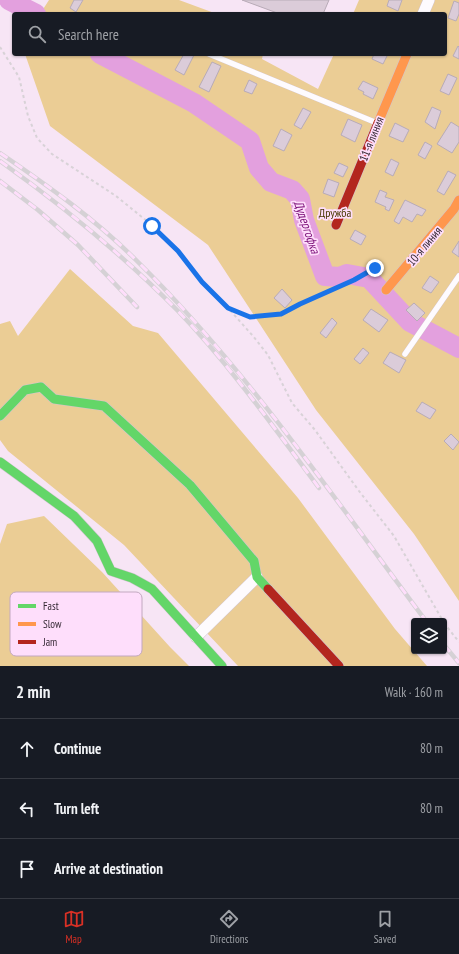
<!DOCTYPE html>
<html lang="en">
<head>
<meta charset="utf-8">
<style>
  body { margin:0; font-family:"PT Sans Narrow",sans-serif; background:#20242c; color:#f1f3f6 }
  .controls { position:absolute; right:12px; bottom:12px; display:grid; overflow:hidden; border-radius:4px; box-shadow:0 1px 3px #0004 }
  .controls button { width:36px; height:36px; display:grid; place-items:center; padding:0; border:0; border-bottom:1px solid #363941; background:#171b24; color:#f1f3f6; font:20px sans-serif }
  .stop { position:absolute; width:12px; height:12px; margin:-9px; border:3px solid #1a73e8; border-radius:50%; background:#fff }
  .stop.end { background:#1a73e8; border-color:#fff; box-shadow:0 1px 4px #0008 }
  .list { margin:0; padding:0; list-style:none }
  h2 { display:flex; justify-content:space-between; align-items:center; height:52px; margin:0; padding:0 16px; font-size:17px }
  h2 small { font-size:13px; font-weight:400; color:#9ea1a6 }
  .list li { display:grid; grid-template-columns:26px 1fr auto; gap:12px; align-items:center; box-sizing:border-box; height:60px; padding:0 16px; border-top:1px solid #363941 }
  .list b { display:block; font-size:15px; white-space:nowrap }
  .list em { font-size:13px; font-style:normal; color:#9ea1a6 }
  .icon { flex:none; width:22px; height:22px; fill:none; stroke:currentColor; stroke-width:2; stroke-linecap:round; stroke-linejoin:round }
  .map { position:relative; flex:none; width:459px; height:666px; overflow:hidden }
  .search { position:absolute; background:#171b24; box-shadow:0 1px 3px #0004; left:12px; right:12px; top:12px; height:44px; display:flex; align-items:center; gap:10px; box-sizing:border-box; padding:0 14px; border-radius:4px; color:#9ea1a6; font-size:15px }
  .sheet { height:232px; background:#171b24 }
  nav { display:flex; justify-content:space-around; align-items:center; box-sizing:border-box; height:56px; border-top:1px solid #363941; background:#171b24; font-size:11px; color:#9ea1a6 }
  nav a { display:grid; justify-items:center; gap:2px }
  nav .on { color:#d93025 }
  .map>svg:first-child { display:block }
  .green { fill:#ebcd95 }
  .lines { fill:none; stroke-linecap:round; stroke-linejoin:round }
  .river { stroke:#e3a0de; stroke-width:20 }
  .building { fill:#dbccd9; stroke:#b8abb7 }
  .lane-casing { stroke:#d1c4d0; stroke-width:6 }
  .street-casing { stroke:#d1c4d0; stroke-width:12 }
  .fast-casing { stroke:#d1c4d0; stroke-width:10 }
  .slow-casing { stroke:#d1c4d0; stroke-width:10 }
  .jam-casing { stroke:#d1c4d0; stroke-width:10 }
  .path { stroke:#d8d2d7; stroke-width:2; stroke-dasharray:3 3; stroke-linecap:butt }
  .lane { stroke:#fefbfe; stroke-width:5.5 }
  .street { stroke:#fefbfe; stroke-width:11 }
  .fast { stroke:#63d668; stroke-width:9 }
  .slow { stroke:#ff974d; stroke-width:9 }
  .jam { stroke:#b3261e; stroke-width:9 }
  .rail-casing { stroke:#d5d1d5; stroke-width:4.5 }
  .rail { stroke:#fedefb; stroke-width:3; stroke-dasharray:9; stroke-linecap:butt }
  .route { stroke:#1a73e8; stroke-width:5 }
  .labels { text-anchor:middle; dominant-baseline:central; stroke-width:3.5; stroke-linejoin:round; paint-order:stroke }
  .street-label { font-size:12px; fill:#362a35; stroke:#fedefb }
  .park-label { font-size:12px; fill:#493801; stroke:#fedefb }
  .water-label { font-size:13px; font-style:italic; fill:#7b0f78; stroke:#fedefb }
  .key { fill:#fedefb; stroke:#c2a8c0; stroke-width:1 }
  .key-label { font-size:11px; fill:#362a35 }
</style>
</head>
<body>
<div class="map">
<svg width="459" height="666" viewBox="0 0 459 666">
  <rect width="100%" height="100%" fill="#f7e5f5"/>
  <g class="green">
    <path d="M 49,0 L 179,0 L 217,14 L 40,14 Z"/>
    <path d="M 359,0 L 459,0 L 459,601 L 414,534 L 316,410 L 208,245 L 50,126 L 25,54 L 263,54 L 262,59 L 318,89 L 334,54 L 445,54 L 445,14 L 353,14 Z"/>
    <path d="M 70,269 L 133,326 L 158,333 L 298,498 L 395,629 L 427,666 L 238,666 L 124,545 L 8,451 L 0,440 L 0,324 L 10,321 L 18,336 Z"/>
    <path d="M 44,516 L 102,572 L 170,647 L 189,666 L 0,666 L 0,544 L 7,524 Z"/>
  </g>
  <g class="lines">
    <g class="river">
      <path d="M 9,0 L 36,14"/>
      <path d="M 100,54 L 194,103 L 250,141 L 259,168 L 271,182 L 292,190 L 300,199 L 304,220 L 325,276 L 340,277 L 347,274 L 369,278 L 410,322 L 459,348"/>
    </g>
  </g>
  <g class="building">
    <path d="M 74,0 L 83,0 L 76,12 L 70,8 Z"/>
    <path d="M 242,0 L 329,0 L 323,14 L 280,14 Z"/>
    <path d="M 389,0 L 402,0 L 398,11 L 387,6 Z"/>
    <path d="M 454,1 L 459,3 L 459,14 L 456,21 L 448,18 Z"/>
    <path d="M 458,46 L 459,47 L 459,59 L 453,56 Z"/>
    <path d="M 184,54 L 194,55 L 184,75 L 175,70 Z"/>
    <path d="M 374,54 L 388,54 L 383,64 L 372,59 Z"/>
    <path d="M 212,62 L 221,66 L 209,92 L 199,87 Z"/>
    <path d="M 448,74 L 457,78 L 449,95 L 440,91 Z"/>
    <path d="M 249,80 L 257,84 L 252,94 L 244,91 Z"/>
    <path d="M 363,81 L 378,88 L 373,99 L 363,94 L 364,92 L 358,89 Z"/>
    <path d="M 432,107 L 441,111 L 435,129 L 425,122 Z"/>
    <path d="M 303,108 L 311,112 L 301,129 L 294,125 Z"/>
    <path d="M 348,119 L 362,125 L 355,142 L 341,135 Z"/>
    <path d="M 451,122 L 459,127 L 459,142 L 452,153 L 437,144 Z"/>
    <path d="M 395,123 L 409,130 L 403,142 L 389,136 Z"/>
    <path d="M 281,129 L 292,135 L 284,151 L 273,146 Z"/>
    <path d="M 425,142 L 432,146 L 425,159 L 418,155 Z"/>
    <path d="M 391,159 L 399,163 L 393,176 L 385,172 Z"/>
    <path d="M 339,163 L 348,167 L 343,177 L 334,173 Z"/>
    <path d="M 448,171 L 456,175 L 444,195 L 437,191 Z"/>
    <path d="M 328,179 L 339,183 L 334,197 L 323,193 Z"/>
    <path d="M 380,190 L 387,193 L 385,197 L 394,200 L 389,211 L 385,209 L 386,207 L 375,202 Z"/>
    <path d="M 405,200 L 426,210 L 422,216 L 417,214 L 412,222 L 403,217 L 399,224 L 394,221 Z"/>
    <path d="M 355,230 L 366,236 L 361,245 L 350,239 Z"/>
    <path d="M 459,241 L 459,257 L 452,252 Z"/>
    <path d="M 430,276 L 439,282 L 431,293 L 422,288 Z"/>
    <path d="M 282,289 L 292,300 L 285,308 L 274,298 Z"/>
    <path d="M 414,303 L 425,313 L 417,321 L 406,310 Z"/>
    <path d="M 371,309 L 388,320 L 379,332 L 363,320 Z"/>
    <path d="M 332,318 L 337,323 L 326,338 L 320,333 Z"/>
    <path d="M 363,348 L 369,353 L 360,364 L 354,359 Z"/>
    <path d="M 390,352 L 406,360 L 399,373 L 383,363 Z"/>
    <path d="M 422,402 L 436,410 L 430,419 L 416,411 Z"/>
    <path d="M 451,434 L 459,442 L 453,450 L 444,441 Z"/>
  </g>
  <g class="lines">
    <defs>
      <g id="lane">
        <path d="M 209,54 L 377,123"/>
        <path d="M 405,354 L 459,276"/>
      </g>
      <g id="street">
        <path d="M 423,14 L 429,0"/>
        <path d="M 196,637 L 257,577"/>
      </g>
      <g id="fast">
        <path d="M 0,416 L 25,390 L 41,387 L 54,399 L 104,406 L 190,485 L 254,561 L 257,577 L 268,589"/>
        <path d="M 0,462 L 74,516 L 97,541 L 111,571 L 132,578 L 152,589 L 222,666"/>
      </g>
      <g id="slow">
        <path d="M 378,123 L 407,54"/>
        <path d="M 386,290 L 454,209 L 459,200"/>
      </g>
      <g id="jam">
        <path d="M 336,225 L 378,123"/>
        <path d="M 268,589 L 339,666"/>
      </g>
    </defs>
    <use href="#lane" class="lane-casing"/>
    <use href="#street" class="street-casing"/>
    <use href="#fast" class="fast-casing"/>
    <use href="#slow" class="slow-casing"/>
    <use href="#jam" class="jam-casing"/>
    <g class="path">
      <path d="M 0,47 L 19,77 L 28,116 L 37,138 L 52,154 L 116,196 L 153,226 L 178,251 L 202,282 L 228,308 L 253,336 L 268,355 L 292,403 L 315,430 L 359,491 L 394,536 L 443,621"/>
      <path d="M 230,308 L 250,317 L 281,314 L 300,304 L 354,280 L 375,268 L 383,274"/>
      <path d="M 444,623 L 459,642"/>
    </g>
    <use href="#lane" class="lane"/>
    <use href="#street" class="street"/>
    <use href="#fast" class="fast"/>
    <use href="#slow" class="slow"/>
    <use href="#jam" class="jam"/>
    <defs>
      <g id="rail">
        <path d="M 0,153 C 47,185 95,219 136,260 C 246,368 333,497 426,621"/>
        <path d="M 0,161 C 63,206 123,255 178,311 C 229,364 275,429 319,488"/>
        <path d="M 0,181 L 38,210 L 78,245 L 137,307"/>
        <path d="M 444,645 L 459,663"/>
      </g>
    </defs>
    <use href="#rail" class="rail-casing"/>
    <use href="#rail" class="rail"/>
  </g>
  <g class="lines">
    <path class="route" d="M 152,226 L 178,251 L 202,282 L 228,308 L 250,317 L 281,314 L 300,304 L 354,280 L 375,268"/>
  </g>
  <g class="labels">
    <g class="street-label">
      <text transform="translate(371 139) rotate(-68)">11-я линия</text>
      <text transform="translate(424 246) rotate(-50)">10-я линия</text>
    </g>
    <g class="park-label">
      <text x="335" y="212">Дружба</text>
    </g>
    <g class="water-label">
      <text transform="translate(307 227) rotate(71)">Дудергофка</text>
    </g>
  </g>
  <rect x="10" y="592" width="132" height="64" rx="6" class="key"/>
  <rect x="18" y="604" width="18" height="4" fill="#63d668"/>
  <rect x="18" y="622" width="18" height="4" fill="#ff974d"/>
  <rect x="18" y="640" width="18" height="4" fill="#b3261e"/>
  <g class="key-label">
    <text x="43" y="610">Fast</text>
    <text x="43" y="628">Slow</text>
    <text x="43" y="646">Jam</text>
  </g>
</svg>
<div class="controls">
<button><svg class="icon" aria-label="layers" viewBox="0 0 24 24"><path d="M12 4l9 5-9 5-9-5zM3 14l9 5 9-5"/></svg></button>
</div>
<div class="stop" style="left:152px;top:226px"></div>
<div class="stop end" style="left:375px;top:268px"></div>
<div class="search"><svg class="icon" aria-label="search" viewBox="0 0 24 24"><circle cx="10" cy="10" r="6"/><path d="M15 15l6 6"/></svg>Search here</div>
</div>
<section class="sheet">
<h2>2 min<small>Walk · 160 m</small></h2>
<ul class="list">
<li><svg class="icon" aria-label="ahead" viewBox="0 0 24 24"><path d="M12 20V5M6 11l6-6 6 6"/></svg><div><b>Continue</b></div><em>80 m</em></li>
<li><svg class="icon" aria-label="left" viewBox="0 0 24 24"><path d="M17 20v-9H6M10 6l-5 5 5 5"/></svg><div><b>Turn left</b></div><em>80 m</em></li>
<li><svg class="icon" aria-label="arrive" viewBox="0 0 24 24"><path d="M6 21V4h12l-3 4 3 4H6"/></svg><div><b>Arrive at destination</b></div></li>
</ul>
</section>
<nav>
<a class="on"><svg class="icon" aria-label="map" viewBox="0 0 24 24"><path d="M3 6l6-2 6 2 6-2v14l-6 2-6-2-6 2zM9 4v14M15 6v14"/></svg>Map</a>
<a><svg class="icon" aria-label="directions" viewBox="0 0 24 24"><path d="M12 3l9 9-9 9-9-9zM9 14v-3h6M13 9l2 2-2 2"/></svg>Directions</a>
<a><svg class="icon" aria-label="saved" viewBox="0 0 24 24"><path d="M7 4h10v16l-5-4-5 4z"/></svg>Saved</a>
</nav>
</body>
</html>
